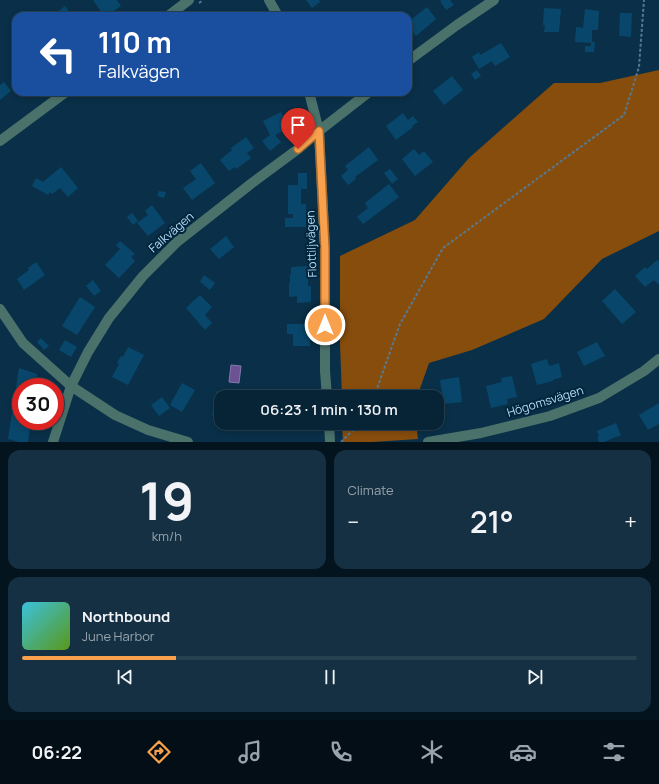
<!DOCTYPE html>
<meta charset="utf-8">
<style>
:root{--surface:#072436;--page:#153042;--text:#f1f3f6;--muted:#98a4ad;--line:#284151;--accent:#f9a04c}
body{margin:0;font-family:Manrope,sans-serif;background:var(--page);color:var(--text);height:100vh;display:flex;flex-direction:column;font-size:15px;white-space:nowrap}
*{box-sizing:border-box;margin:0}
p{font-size:13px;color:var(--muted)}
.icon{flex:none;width:22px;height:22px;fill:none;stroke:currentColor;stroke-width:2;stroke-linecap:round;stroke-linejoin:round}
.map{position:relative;height:442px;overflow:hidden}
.sheet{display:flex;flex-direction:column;gap:8px;padding:8px;background:#04141e;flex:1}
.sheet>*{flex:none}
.guide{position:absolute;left:12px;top:12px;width:400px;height:84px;border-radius:12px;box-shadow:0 2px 6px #0003,0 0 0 1px var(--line);background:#1a4fa0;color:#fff;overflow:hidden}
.speed{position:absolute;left:12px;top:378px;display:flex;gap:8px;font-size:20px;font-weight:700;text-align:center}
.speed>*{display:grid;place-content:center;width:52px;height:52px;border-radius:50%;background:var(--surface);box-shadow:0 2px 6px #0003,0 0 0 1px var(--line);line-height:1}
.speed .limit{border:6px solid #d22;background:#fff;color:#111}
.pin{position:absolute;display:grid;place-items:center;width:34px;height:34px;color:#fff;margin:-41px -17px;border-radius:50% 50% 50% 0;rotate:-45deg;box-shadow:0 0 4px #0007}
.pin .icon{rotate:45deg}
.me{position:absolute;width:44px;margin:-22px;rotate:0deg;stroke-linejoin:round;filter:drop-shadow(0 0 3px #0008)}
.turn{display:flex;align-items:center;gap:14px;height:84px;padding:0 20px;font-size:18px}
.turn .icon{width:52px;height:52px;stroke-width:2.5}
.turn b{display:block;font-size:28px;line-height:34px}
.big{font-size:30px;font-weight:600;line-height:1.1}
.sheet .widget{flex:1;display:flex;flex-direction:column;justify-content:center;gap:6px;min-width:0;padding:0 14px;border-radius:12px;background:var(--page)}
.sheet .dial{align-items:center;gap:0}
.dial b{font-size:52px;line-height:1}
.song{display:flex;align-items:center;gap:12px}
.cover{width:48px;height:48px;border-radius:6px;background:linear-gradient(135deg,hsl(190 70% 55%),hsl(90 70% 35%))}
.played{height:4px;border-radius:2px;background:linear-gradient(90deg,var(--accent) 25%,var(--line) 25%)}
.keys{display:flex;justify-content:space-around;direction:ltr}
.heat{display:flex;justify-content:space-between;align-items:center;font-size:22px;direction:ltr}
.sheet .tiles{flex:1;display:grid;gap:8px;grid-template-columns:1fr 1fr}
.widget:last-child{grid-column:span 2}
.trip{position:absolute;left:214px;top:390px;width:230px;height:40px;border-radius:12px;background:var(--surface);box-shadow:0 2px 6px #0003,0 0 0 1px var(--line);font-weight:600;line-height:40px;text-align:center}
.menu{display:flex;height:64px;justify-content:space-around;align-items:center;background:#030e16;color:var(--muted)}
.menu .icon{width:28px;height:28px}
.menu .current{color:var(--accent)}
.menu b{font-size:18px;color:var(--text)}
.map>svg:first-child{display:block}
.forest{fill:#874d0d}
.water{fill:#6c5193;stroke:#837ab0}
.building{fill:#08476b}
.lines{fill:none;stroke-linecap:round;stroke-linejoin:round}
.path{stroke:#567a93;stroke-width:2;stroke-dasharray:3 2;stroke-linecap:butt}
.minor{stroke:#4b726a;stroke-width:10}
.route-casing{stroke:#a26831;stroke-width:10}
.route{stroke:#f9a04c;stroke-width:7}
.labels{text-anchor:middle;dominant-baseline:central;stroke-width:4;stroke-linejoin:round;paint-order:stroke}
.street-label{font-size:12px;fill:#b8daf4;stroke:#00263d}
</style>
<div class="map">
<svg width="659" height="442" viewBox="0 0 659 442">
<rect width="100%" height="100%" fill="#093048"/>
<!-- forest -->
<g class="forest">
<polygon points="659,70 659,231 602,259 544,319 472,350 429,363 417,397 342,397 340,343 340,256 415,220 469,158 554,83 600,83"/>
<polygon points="342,423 416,423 418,439 372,442 343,442"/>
</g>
<!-- water -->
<polygon class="water" points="231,365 241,366 239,383 229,382"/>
<!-- building -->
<g class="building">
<polygon points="93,0 117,0 121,6 106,16 104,16"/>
<polygon points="306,0 319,0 320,2 312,8"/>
<polygon points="442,0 450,0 454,5 446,10 440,1"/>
<polygon points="65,6 72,16 52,16"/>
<polygon points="427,7 436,19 416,36 408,26 408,22"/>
<polygon points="544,8 561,9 559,32 544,32 545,25 543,25"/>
<polygon points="585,9 599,11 598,30 592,30 592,42 595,42 594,52 585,52 585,46 591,46 591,43 575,42 576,27 583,28"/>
<polygon points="620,13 632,13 631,37 619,36"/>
<polygon points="501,43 510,57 495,66 492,61 479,69 472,57 479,52 480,55"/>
<polygon points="477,70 481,76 475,80 471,74"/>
<polygon points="452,76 463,90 444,105 433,91"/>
<polygon points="4,82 11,91 0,100 0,85"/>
<polygon points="281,112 289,128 275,135 281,142 270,151 262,141 270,135 263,121"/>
<polygon points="403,113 408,120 413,116 418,122 412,126 413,127 396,140 386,126"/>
<polygon points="246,137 254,148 247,153 251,158 239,167 236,169 235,167 229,171 220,160 232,150 231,148"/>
<polygon points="369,147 378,160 355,177 356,179 348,185 341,176 348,170 345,166"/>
<polygon points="414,149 419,155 424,151 433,162 415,176 402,159"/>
<polygon points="201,163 215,183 192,200 183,188 196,179 190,171"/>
<polygon points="61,167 78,188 68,197 60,188 52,194 50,192 48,195 32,186 36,178 43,182"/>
<polygon points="390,169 398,179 392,184 384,173"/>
<polygon points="298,173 307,173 307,189 301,189 301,204 306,204 306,212 309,211 309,219 306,219 306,227 285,227 285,218 293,218 293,214 288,214 288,185 298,185"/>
<polygon points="389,184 399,197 363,224 357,217 368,208 365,203"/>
<polygon points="159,191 166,192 164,198 157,196"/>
<polygon points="152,205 165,223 148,236 137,223 148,215 145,211"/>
<polygon points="132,213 138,221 133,225 127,217"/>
<polygon points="226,236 234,247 219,259 210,249"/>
<polygon points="120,241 135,254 131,257 135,261 119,278 105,265 120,249 116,245"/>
<polygon points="657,260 659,262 659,285 654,280 645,287 635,276 645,267 647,269"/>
<polygon points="36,262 45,275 24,290 17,279 29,270 28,268"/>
<polygon points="308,266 308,286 311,286 311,302 297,303 297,296 289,297 289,283 290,283 290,274 291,274 291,267"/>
<polygon points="204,275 215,283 210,290 200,282"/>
<polygon points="93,280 101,291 94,296 86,286"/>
<polygon points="615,289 636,312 622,324 602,301"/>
<polygon points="200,295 212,307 205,315 212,323 205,330 186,308"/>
<polygon points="80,297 95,307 77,335 62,326"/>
<polygon points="287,324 309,324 310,346 293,346 293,334 287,334"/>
<polygon points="41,338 49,346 44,350 37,342"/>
<polygon points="65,340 77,347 71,357 59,350"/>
<polygon points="597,342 605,356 584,366 577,352"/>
<polygon points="128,347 144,355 128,385 112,377 119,364 117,363 121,356 123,357"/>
<polygon points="547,359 549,366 559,363 562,377 553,380 553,381 537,385 531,364"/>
<polygon points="19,368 37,374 36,387 21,387 21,421 31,421 28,442 19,442 8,439"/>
<polygon points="512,376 517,397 507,399 508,404 491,408 486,386 502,382 501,378"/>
<polygon points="459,377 462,402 444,404 440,380"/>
<polygon points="182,383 195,390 182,412 170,405"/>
<polygon points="217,391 231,394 231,396 234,396 221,397 221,417 212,415"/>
<polygon points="162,397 170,408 159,416 151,405"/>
<polygon points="659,403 659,424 648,430 639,415"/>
<polygon points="616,423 621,435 604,442 599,442 597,437 599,436 597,431"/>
</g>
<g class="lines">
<!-- path -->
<g class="path">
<polyline points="199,3 203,0"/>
<polyline points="76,96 81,92"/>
<polyline points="374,397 400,324 443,248 624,115 639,67 644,0"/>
<polyline points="341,442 360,423"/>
</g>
<!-- minor -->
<g class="minor">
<polyline points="269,0 278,16"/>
<polyline points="168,16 189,0"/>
<polyline points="408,61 457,25 494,0"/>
<polyline points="309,92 319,131 321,172 325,249 325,371 327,397"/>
<polyline points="0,141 66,92"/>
<polyline points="0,309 23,343 71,386 115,415 148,430 188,442"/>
<polyline points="329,423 330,442"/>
<polyline points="53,442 71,386 88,352 109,318 143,276 177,242 252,183 298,149 319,131 369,92"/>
<polyline points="428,442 481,433 550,416 599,398 644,371 659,359"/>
</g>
</g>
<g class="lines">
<!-- route casing -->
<g class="route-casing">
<polyline id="route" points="298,149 319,131 325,249 325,325"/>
</g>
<!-- route -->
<use href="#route" class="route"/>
</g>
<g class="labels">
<!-- street labels -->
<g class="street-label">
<text transform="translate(171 232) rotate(-41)">Falkvägen</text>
<text transform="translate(311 244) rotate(-92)">Flottiljvägen</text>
<text transform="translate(545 401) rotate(-17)">Högomsvägen</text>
</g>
</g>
</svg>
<div class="speed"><div class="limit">30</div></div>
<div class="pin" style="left:298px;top:149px;background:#d93025"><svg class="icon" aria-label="arrive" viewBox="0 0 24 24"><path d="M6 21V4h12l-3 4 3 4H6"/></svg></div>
<svg class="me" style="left:325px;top:325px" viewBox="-20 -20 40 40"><circle r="17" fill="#f9a04c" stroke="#fff" stroke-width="3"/><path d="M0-11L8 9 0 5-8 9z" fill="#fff"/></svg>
<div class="trip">06:23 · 1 min · 130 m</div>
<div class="guide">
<div class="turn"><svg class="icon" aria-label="left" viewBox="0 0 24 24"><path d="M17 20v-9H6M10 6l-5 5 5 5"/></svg><div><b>110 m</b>Falkvägen</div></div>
</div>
</div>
<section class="sheet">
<div class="tiles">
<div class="widget dial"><b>19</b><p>km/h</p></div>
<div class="widget"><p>Climate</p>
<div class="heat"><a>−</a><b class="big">21°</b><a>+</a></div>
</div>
<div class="widget">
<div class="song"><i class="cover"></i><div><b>Northbound</b><p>June Harbor</p></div></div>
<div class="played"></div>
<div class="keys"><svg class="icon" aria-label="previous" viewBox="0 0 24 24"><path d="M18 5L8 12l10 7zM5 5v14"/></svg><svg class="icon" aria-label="pause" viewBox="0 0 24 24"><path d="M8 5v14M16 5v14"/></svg><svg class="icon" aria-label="next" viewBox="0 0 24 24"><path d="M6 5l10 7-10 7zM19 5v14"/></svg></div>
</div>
</div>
</section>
<nav class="menu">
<b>06:22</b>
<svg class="icon current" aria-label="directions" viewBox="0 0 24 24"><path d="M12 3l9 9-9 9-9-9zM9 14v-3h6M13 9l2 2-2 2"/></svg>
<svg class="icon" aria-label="music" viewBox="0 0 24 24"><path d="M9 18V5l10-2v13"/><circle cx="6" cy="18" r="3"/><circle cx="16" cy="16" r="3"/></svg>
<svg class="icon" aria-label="phone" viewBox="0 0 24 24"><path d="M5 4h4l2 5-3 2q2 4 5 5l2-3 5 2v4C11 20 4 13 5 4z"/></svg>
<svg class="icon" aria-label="climate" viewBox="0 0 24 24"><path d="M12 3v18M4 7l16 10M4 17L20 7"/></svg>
<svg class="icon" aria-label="car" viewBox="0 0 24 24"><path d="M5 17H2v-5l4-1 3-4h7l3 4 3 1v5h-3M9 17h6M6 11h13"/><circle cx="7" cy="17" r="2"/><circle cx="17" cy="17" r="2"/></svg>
<svg class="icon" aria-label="filters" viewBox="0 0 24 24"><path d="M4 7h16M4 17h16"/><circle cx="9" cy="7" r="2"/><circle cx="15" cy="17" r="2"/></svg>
</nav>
